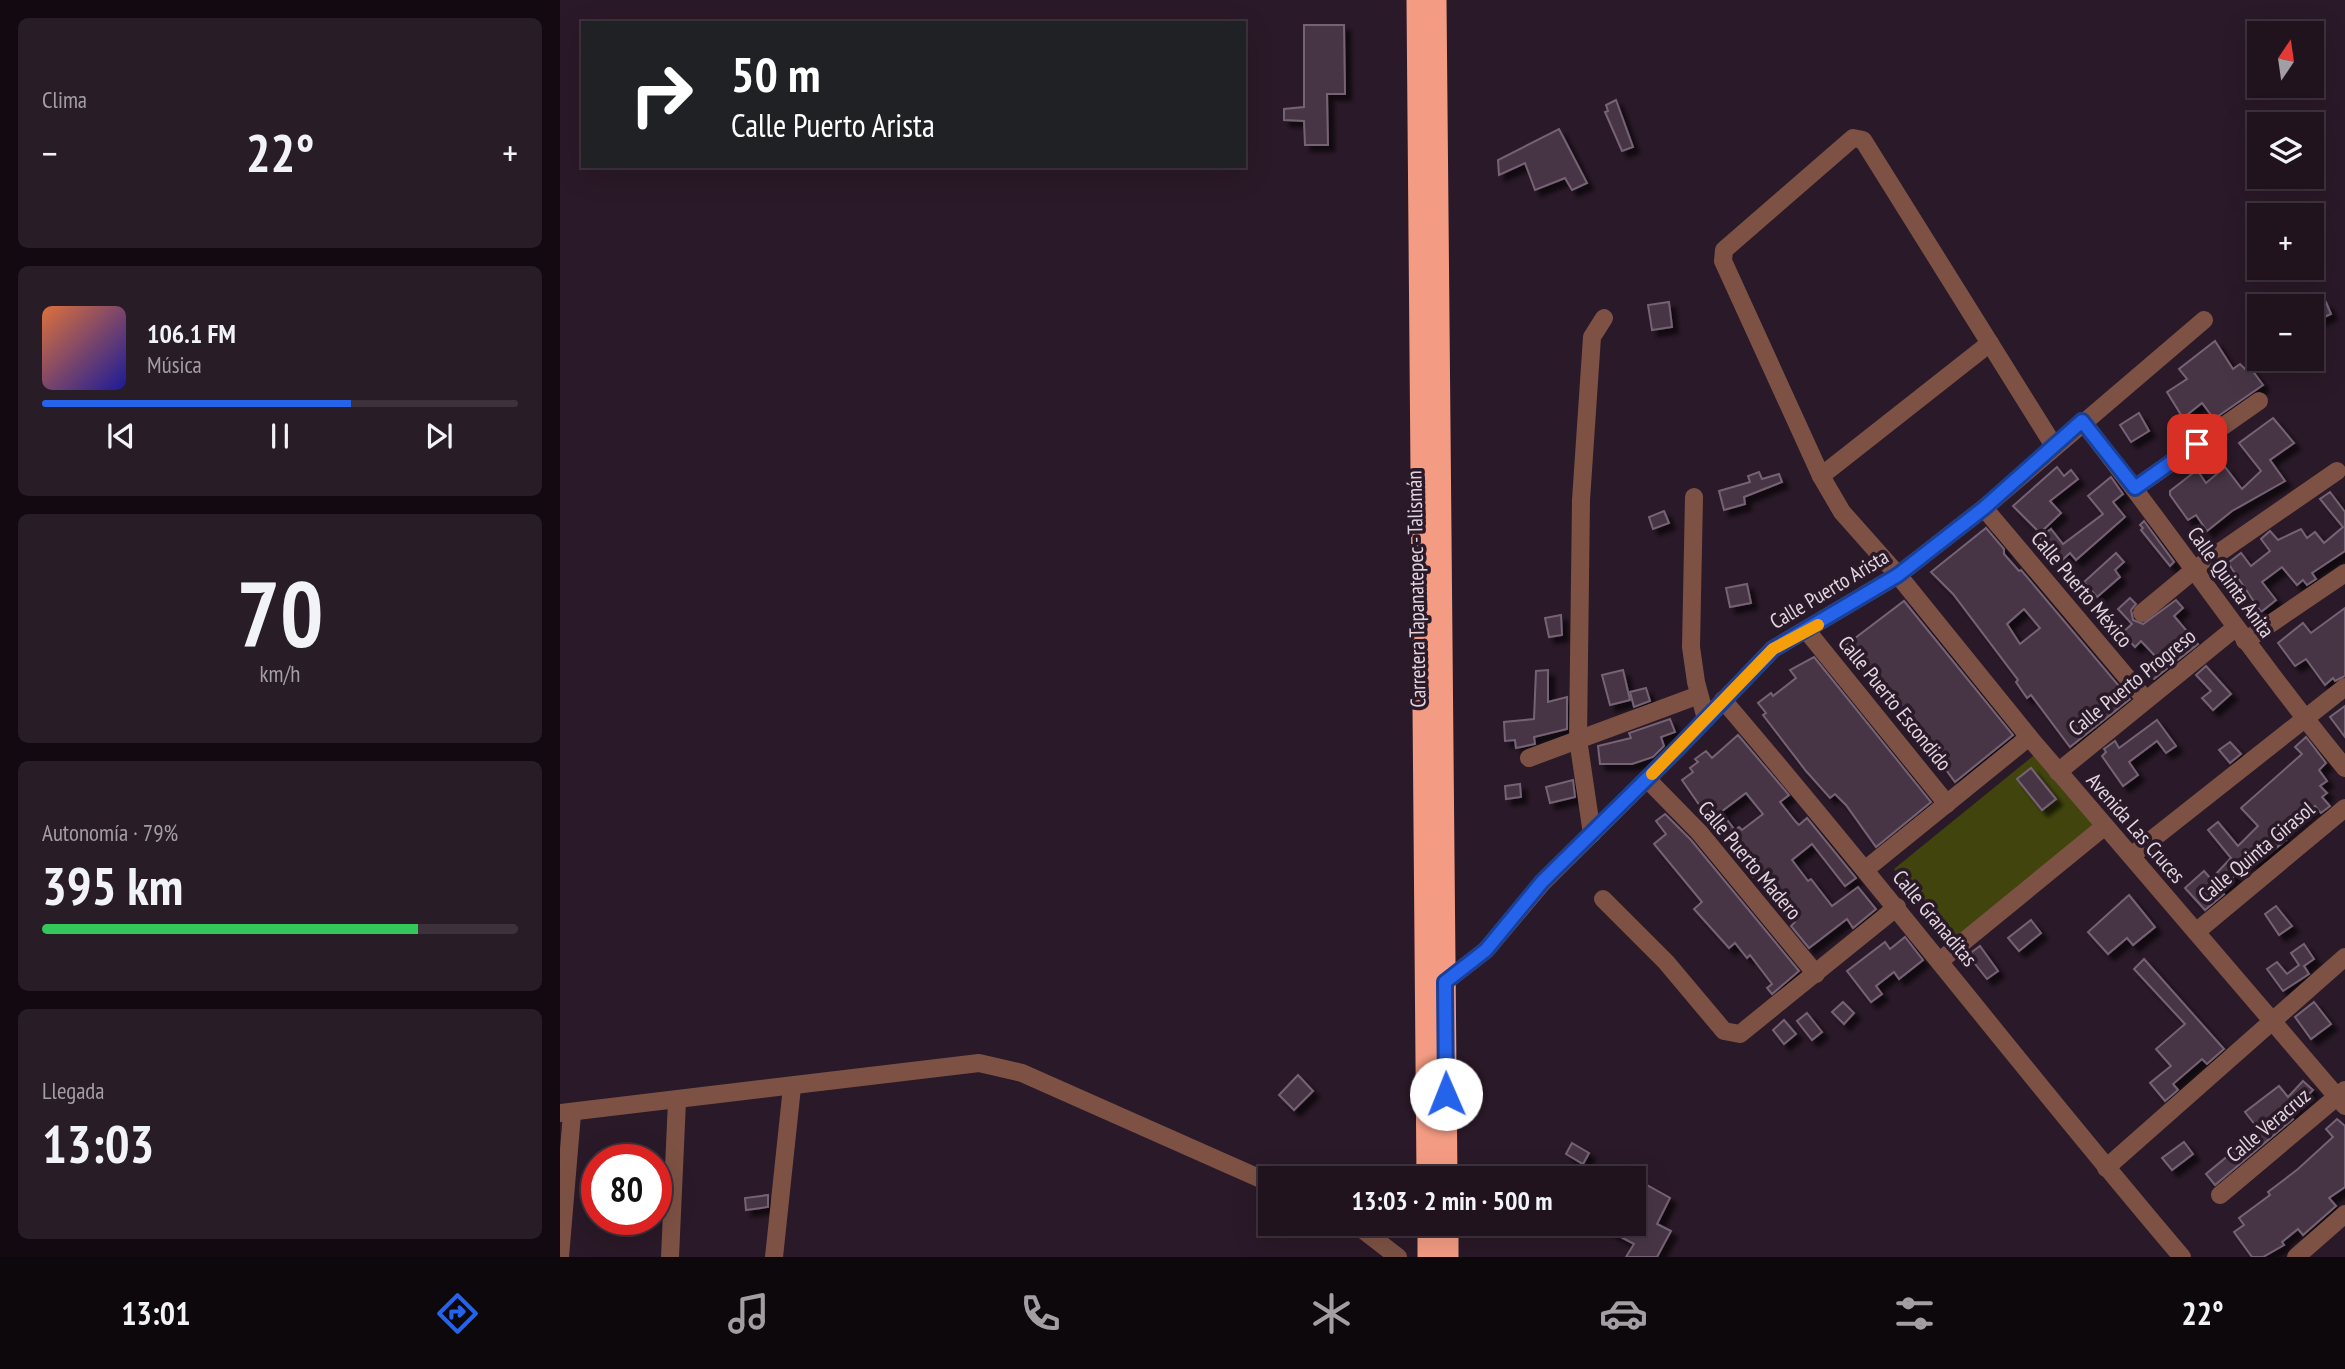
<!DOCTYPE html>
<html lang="es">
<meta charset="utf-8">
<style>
:root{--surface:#20131e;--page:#281c27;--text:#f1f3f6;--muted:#a29ea4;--line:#3d323c;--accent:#2563eb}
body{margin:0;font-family:"PT Sans Narrow",sans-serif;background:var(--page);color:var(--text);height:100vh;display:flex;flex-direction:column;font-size:26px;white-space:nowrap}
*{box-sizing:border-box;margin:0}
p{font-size:23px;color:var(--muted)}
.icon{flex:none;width:38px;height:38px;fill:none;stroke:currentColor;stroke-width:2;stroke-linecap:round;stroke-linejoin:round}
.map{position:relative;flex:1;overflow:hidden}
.side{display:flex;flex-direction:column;gap:18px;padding:18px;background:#120a10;width:560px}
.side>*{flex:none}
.banner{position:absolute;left:21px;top:21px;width:665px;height:147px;border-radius:0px;box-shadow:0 7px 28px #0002,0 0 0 2px var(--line);background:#202124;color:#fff;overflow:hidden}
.needle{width:46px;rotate:13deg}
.fabs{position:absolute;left:1687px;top:21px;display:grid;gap:14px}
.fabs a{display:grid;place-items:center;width:77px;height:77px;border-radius:0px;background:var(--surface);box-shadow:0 7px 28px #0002,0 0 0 2px var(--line);font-size:35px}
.speed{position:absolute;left:21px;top:1144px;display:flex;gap:14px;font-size:35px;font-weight:700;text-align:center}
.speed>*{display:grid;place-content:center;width:91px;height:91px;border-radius:50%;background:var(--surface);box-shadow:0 7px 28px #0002,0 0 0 2px var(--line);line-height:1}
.speed .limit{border:10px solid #d22;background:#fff;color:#111}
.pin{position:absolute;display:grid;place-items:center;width:60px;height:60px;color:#fff;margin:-30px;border-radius:14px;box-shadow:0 4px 10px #0006}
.me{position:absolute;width:77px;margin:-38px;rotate:359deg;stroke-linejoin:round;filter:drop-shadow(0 0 5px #0008)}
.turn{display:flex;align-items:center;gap:24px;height:147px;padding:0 35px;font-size:32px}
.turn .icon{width:91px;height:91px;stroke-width:2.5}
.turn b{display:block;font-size:49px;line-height:60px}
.big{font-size:52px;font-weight:800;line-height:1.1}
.side .card{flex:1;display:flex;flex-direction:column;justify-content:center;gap:10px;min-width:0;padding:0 24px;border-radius:10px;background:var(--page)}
.side .dial{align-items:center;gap:0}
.dial b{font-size:91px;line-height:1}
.song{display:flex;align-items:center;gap:21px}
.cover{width:84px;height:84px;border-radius:10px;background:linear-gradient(135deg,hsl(20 70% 55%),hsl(240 70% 35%))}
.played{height:7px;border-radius:4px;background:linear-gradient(90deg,var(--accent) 65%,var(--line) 65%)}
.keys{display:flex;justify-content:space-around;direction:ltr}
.heat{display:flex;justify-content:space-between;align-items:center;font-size:38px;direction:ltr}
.charge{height:10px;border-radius:5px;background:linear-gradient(90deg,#34c759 79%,var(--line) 0)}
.trip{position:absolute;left:698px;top:1166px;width:388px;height:70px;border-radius:0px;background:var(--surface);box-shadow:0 7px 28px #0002,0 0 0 2px var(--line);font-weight:800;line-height:70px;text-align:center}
.tabs{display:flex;height:112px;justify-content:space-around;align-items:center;background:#0d080c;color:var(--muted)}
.tabs .icon{width:49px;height:49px}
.tabs .on{color:var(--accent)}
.tabs b{font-size:32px;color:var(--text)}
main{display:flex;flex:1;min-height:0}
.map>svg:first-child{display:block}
.green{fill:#41450d}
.building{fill:#463445;stroke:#766274;stroke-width:2;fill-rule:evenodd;filter:url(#shadow)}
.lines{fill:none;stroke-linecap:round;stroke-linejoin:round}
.minor{stroke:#7d5245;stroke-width:18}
.highway{stroke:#f49c83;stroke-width:21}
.route-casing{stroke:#184099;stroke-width:18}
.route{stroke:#2563eb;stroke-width:12}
.slow{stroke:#f59e0b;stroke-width:12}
.labels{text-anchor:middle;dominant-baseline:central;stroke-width:7;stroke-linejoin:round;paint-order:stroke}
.street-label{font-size:21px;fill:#e1d5df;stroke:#2a1928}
</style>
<main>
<section class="side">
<div class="card"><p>Clima</p>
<div class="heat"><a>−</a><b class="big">22°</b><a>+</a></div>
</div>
<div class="card">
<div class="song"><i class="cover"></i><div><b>106.1 FM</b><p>Música</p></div></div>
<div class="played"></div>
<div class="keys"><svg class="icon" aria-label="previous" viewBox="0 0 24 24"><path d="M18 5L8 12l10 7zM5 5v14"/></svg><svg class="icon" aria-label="pause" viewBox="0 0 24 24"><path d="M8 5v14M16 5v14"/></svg><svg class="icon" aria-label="next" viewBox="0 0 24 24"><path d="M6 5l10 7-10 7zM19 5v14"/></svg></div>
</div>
<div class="card dial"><b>70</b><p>km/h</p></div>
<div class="card"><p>Autonomía · 79%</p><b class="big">395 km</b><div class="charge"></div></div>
<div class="card"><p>Llegada</p><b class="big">13:03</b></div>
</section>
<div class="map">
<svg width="1785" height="1257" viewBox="0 0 1785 1257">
<defs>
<filter id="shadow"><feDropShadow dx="6" dy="6" stdDeviation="2" flood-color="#0009"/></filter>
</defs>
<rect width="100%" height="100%" fill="#2a1928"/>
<!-- green -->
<polygon class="green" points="1478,752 1538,830 1392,949 1334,869"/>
<!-- building -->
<g class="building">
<polygon points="744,25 784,25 785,94 767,94 768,145 745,145 744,121 724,120 724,109 744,107"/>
<polygon points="1056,100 1073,147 1062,151 1045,112 1048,111 1046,105"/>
<polygon points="999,129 1027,183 1012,190 1005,178 975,190 965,163 939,175 938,160"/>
<polygon points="1109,302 1112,327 1092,330 1088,305"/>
<polygon points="1766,302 1771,314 1755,321 1752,308"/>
<polygon points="1655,341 1673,369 1680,364 1685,369 1689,366 1703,385 1654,419 1642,403 1623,418 1607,392 1627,379 1619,369"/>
<polygon points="1579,413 1589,431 1571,442 1560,425"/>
<polygon points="1713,418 1734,443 1710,460 1725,481 1672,511 1647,531 1636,515 1628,520 1610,495 1610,491 1637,470 1646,483 1665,467 1682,489 1701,471 1679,443"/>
<polygon points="1497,467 1504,476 1511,470 1518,479 1490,501 1501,513 1480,533 1453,506"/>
<polygon points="1199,472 1202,479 1219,474 1222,482 1184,497 1185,504 1164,510 1159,491 1190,482 1188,476"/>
<polygon points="1551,477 1563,494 1553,502 1565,517 1516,560 1510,553 1500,562 1480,538 1491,529 1503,544 1543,514 1528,496"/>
<polygon points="1770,492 1785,512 1785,551 1752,573 1756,579 1747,585 1743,580 1737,585 1722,567 1702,582 1716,600 1701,612 1668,563 1681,553 1691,566 1710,551 1701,539 1710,531 1718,540 1741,529 1747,538 1755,532 1764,543 1783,527 1760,499"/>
<polygon points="1104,511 1109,523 1093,529 1089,517"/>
<polygon points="1584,521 1614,562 1610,566 1581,530 1583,528 1580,525"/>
<path d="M 1426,528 L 1444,549 L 1444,554 L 1459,571 L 1461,570 L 1570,699 L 1510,747 L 1471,695 L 1467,698 L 1456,682 L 1458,680 L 1393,594 L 1371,572 ZM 1464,609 L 1480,628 L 1460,644 L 1447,624 Z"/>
<polygon points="1556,553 1564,562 1555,570 1560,577 1537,597 1524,582"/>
<polygon points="1187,584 1191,603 1170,607 1166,588"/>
<polygon points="1570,598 1576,604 1571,610 1573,620 1583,624 1616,600 1623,608 1614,616 1638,644 1594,679 1585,670 1597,658 1581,641 1575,647 1562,633 1572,624 1558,609"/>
<polygon points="1344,601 1453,735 1395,782 1367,744 1320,693 1286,645"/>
<polygon points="1785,608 1785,676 1775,681 1773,678 1765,685 1746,659 1735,666 1718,643 1743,623 1751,633"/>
<polygon points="1001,615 1002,635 989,637 985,618"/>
<polygon points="1254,657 1371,802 1316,847 1286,805 1275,794 1270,798 1246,771 1203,715 1206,713 1198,703 1211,693 1213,696 1236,678 1230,670"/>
<polygon points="1646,666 1671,694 1653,710 1642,698 1651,691 1636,675"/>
<polygon points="988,670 988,702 1007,697 1007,729 974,737 975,744 956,748 955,740 945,741 944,722 974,719 976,671"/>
<polygon points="1063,670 1070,700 1050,705 1042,675"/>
<polygon points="1086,688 1090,701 1074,707 1070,692"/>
<polygon points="1785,706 1785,737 1770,717"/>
<polygon points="1110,719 1115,732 1101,737 1104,746 1093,757 1072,764 1040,764 1038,746 1071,738 1069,733"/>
<polygon points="1597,720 1616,746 1606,753 1597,741 1569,762 1578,775 1563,786 1542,756 1546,752 1544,749 1555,741 1559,748"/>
<path d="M 1178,735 L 1229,795 L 1220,802 L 1236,822 L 1239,825 L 1247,818 L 1296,878 L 1285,886 L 1252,844 L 1232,860 L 1248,881 L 1251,879 L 1272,906 L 1298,887 L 1316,909 L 1293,928 L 1287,919 L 1249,948 L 1231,926 L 1235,922 L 1198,874 L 1193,877 L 1185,867 L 1186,862 L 1158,827 L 1156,829 L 1122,780 L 1133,772 L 1130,768 L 1138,762 L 1135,759 L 1146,751 L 1152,758 ZM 1186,793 L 1203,814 L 1182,830 L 1179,827 L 1175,830 L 1161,812 Z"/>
<polygon points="1746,737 1766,763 1759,770 1767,781 1760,786 1767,793 1762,797 1770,806 1761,813 1755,806 1722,835 1726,840 1695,865 1690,859 1661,890 1664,894 1645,910 1625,888 1644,871 1651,879 1671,858 1648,830 1658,822 1678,846 1698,826 1681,808 1742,754 1735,747"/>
<polygon points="1670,742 1681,754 1670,763 1659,750"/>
<polygon points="1471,768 1496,799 1482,810 1457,779"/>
<polygon points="1013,780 1015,797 990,803 986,787"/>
<polygon points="960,784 961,797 946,799 945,786"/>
<polygon points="1105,814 1131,840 1239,971 1212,994 1207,988 1212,984 1190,955 1187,958 1175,943 1169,948 1134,909 1142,902 1094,844 1106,834 1096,821"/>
<polygon points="1569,895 1595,927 1573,945 1567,938 1548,954 1528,932"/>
<polygon points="1716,906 1732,926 1719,935 1705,914"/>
<polygon points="1471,920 1481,933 1459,951 1448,938"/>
<polygon points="1345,937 1363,960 1339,979 1334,972 1316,986 1322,994 1311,1002 1287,971 1325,942 1330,949"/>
<polygon points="1744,944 1754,959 1744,966 1749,974 1723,991 1707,969 1717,962 1727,974 1739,965 1731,953"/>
<polygon points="1420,946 1438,971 1427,979 1408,955"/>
<polygon points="1584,959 1664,1049 1647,1064 1642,1059 1613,1084 1618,1090 1605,1101 1590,1083 1611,1066 1596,1049 1625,1024 1574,969"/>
<polygon points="1283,1002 1294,1013 1284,1024 1272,1012"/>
<polygon points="1754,1002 1771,1024 1751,1039 1735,1017"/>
<polygon points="1247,1013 1262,1032 1252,1040 1237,1021"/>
<polygon points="1224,1020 1236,1034 1224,1044 1213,1030"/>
<polygon points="738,1075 753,1091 734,1110 719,1095"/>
<polygon points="1743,1081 1753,1090 1729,1114 1733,1119 1655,1185 1646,1174 1699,1130 1685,1112 1719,1086 1728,1097"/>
<polygon points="1777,1119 1785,1126 1785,1187 1769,1198 1776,1206 1743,1235 1738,1229 1722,1242 1724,1245 1703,1257 1692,1257 1674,1232 1684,1225 1679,1218 1710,1195 1708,1192 1738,1169 1773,1137 1766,1129"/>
<polygon points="1624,1142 1633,1154 1612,1170 1602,1158"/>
<polygon points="1012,1143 1029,1153 1023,1164 1006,1154"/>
<polygon points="1078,1180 1110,1198 1097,1224 1111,1231 1097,1257 1066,1257 1074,1244 1035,1223 1074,1223 1074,1188"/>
<polygon points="208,1195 208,1207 186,1210 185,1198"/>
</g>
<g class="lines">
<!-- minor -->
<g class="minor">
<path d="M 1522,421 C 1612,535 1693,656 1785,768"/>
<polyline points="1494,446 1303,140 1293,138 1164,250 1163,261 1261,476 1282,512 1338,575 1469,737 1785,1106"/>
<polyline points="1261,476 1430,343"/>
<polyline points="1575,488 1699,401"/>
<polyline points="1134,497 1131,647 1136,682 1146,719"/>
<polyline points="1424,508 1586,700"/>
<polyline points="1582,613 1634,570 1777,471"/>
<polyline points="1247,631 1387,804"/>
<polyline points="1685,641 1785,573"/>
<path d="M 1163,700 C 1320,883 1466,1074 1622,1257"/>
<polyline points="969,758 1139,695"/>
<polyline points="1498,772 1675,628"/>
<polyline points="1087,779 1139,832 1256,974"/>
<polyline points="1032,834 1018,739 1021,500 1032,337 1044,318"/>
<polyline points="1571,856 1785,687"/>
<polyline points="1306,869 1469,737"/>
<polyline points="1043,899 1106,962 1164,1031 1180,1034 1337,907"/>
<polyline points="1636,932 1785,808"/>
<polyline points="1381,960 1545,826"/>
<polyline points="885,982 926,950 983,882 1117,749 1213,649 1338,575 1424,508 1644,320"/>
<polyline points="0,1113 419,1063 462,1073 710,1183"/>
<polyline points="1546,1168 1785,957"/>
<polyline points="1660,1195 1785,1090"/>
<polyline points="794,1223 838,1257"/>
<polyline points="0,1257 12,1114"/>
<polyline points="110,1257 117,1101"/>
<polyline points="214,1257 232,1087"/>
<polyline points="1736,1257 1785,1214"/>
</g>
<!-- highway -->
<g class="highway">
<polyline points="857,0 867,1178"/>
<polyline points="876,0 887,1178"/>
<polyline points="868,1223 868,1257"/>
<polyline points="888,1223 888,1257"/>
</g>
</g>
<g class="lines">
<!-- route casing -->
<g class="route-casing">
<polyline id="route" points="886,1094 885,982 926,950 982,882 1117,749 1213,649 1338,575 1424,508 1522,421 1575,488 1637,444"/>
</g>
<!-- route -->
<use href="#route" class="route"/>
<!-- slow -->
<polyline class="slow" points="1092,774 1213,649 1258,625"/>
</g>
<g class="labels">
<!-- street labels -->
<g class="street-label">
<text transform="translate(1671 582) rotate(54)">Calle Quinta Anita</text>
<text transform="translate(856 589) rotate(-91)">Carretera Tapanatepec - Talismán</text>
<text transform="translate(1269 589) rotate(-31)">Calle Puerto Arista</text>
<text transform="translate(1522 589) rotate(50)">Calle Puerto México</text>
<text transform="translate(1572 682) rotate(-39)">Calle Puerto Progreso</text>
<text transform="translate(1335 703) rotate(51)">Calle Puerto Escondido</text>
<text transform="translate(1576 828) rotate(49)">Avenida Las Cruces</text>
<text transform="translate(1696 852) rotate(-40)">Calle Quinta Girasol</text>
<text transform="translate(1190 860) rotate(50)">Calle Puerto Madero</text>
<text transform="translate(1375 918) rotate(50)">Calle Granaditas</text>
<text transform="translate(1708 1125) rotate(-40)">Calle Veracruz</text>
</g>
</g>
</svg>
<div class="fabs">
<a><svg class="needle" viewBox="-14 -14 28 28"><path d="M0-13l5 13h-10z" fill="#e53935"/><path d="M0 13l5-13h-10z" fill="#a29ea4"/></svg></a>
<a><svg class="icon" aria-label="layers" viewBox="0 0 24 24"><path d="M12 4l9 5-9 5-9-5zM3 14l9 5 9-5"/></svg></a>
<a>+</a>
<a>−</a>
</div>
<div class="speed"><div class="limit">80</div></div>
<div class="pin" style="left:1637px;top:444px;background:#d93025"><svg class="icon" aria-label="arrive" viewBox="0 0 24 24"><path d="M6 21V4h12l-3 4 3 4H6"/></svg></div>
<svg class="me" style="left:886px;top:1094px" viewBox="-20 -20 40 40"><circle r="19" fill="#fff"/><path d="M0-13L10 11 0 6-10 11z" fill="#2563eb"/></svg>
<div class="trip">13:03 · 2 min · 500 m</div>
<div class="banner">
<div class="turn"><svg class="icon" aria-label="right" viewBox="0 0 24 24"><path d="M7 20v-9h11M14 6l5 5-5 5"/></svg><div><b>50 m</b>Calle Puerto Arista</div></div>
</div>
</div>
</main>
<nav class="tabs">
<b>13:01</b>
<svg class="icon on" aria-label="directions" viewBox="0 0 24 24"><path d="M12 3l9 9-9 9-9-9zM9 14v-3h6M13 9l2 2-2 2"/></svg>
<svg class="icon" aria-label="music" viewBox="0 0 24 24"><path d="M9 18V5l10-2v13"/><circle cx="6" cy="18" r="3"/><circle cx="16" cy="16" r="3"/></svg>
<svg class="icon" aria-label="phone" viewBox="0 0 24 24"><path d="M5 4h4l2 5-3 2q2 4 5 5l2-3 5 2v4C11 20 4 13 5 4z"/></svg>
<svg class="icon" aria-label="climate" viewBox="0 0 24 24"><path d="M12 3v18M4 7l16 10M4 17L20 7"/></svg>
<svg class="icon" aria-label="car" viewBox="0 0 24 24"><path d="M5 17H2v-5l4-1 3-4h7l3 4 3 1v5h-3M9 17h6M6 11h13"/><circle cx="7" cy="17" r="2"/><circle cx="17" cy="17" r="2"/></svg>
<svg class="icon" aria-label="filters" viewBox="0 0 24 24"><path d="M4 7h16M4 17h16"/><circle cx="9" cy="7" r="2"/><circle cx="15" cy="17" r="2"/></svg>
<b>22°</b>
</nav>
